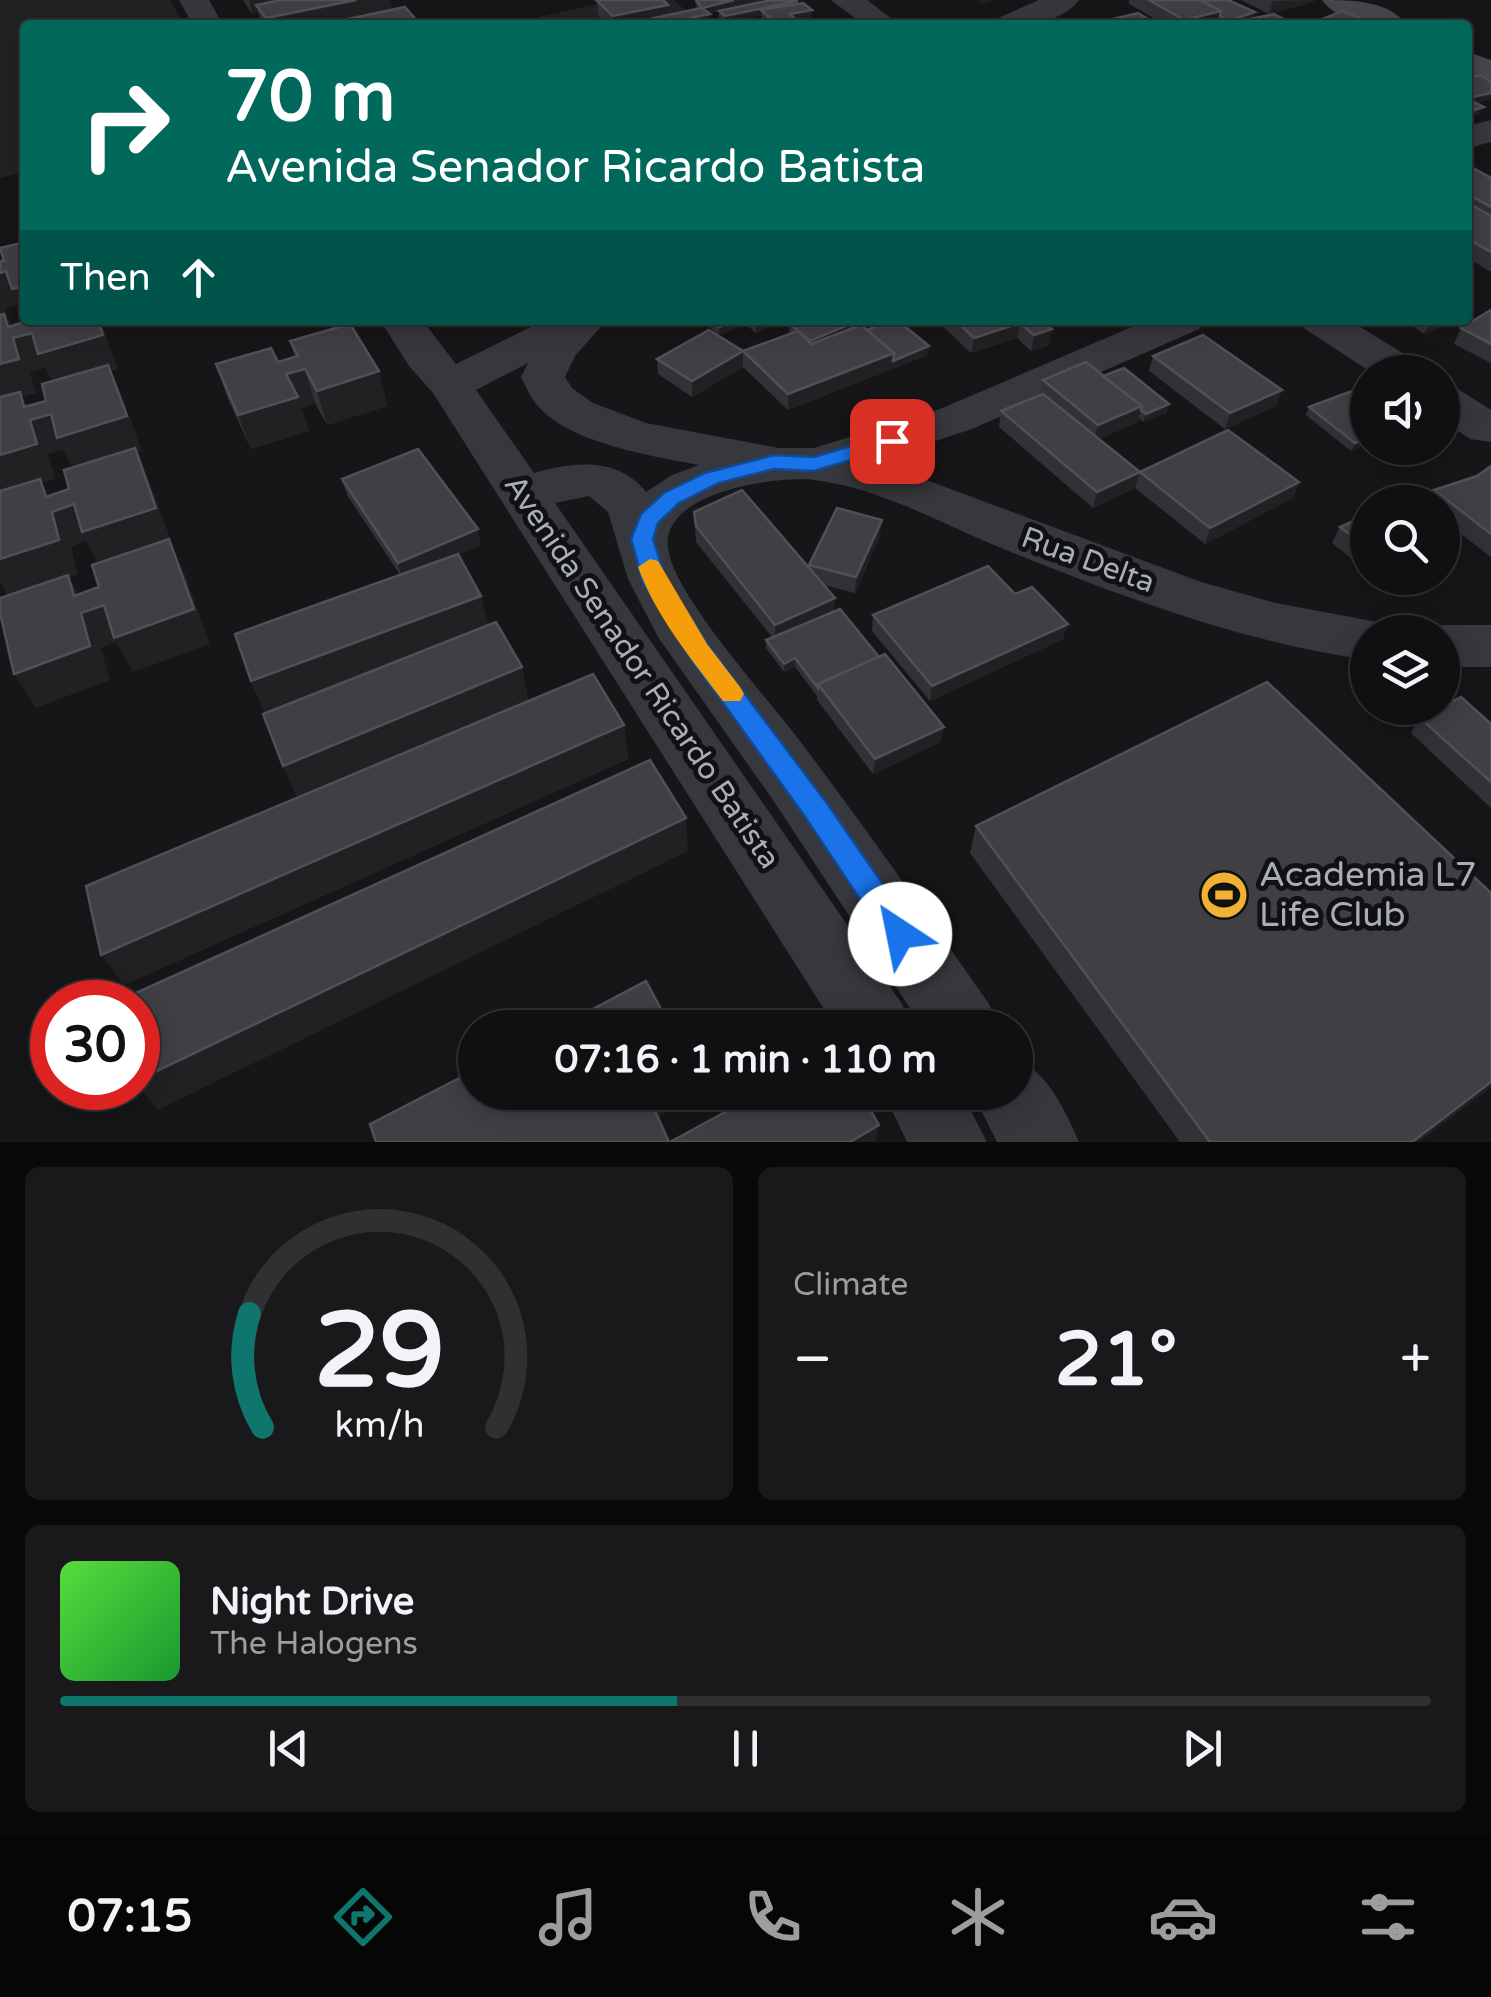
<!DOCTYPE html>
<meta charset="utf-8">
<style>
:root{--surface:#101012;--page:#19191b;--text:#f1f3f6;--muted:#9c9d9f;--line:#303032;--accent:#0f766e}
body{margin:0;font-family:"Varela Round",sans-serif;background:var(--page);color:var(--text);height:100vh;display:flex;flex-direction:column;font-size:38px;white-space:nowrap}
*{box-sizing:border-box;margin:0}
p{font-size:32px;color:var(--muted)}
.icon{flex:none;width:55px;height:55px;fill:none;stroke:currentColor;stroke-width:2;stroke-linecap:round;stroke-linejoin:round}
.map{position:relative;height:1142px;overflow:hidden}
.side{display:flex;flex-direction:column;gap:25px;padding:25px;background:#09090a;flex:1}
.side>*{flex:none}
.top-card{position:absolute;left:20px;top:20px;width:1452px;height:305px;border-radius:10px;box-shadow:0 5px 25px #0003,0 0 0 2px var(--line);background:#00695c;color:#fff;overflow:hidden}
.controls{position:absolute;left:1350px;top:355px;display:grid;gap:20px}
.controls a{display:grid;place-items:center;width:110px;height:110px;border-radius:50%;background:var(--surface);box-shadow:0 5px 25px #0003,0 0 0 2px var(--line);font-size:50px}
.speed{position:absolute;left:30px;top:980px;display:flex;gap:20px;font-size:50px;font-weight:700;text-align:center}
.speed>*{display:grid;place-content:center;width:130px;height:130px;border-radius:50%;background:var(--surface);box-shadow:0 5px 25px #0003,0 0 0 2px var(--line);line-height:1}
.speed .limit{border:15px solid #d22;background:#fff;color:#111}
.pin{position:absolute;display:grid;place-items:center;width:85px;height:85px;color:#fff;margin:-42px;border-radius:20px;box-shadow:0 5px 15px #0006}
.me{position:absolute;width:110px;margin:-55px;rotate:326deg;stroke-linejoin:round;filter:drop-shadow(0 0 8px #0008)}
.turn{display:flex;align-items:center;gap:35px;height:210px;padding:0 40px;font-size:45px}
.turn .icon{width:130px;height:130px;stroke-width:2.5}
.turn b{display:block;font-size:70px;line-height:85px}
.then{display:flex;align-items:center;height:95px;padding:0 40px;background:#0003;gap:20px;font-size:38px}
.big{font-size:75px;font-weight:700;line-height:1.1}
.side .tile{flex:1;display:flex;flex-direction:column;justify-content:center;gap:15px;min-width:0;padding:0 35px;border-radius:15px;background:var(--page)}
.side .dial{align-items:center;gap:0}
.dial svg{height:260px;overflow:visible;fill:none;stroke:var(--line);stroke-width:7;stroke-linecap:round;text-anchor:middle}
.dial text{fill:var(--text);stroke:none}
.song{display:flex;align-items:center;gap:30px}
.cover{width:120px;height:120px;border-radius:15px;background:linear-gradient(135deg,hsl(110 70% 55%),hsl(130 70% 35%))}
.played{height:10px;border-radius:5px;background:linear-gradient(90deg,var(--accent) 45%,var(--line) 45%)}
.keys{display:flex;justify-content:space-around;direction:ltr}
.heat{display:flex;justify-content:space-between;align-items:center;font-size:55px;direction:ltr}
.side .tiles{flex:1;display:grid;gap:25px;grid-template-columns:1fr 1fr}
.tile:last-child{grid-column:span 2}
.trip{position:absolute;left:458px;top:1010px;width:575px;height:100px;border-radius:50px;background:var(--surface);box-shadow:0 5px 25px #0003,0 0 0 2px var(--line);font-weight:700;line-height:100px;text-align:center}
.menu{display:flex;height:160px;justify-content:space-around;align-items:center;background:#060607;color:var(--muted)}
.menu .icon{width:70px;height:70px}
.menu .active{color:var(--accent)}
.menu b{font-size:45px;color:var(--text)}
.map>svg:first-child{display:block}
.built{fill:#222225}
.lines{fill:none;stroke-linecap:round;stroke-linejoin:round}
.street{fill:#37383d;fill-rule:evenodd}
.secondary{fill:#45474d;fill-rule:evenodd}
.wall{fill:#323236}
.shaded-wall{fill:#212124;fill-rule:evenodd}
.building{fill:#3f3f44;stroke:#4f5156;stroke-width:2.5}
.route{fill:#1a73e8;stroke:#114b97;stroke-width:2.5}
.slow{fill:#f59e0b}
.labels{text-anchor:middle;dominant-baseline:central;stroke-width:10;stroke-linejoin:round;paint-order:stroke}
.street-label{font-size:30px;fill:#a8adb8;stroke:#111113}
.near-poi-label{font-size:35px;fill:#a8adb8;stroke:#111113;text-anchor:start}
</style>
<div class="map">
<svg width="1491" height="1142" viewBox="0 0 1491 1142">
<rect width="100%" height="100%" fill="#161618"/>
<!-- built -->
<g class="built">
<polygon points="0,0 170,0 184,25 25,25 25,172 0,178"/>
<polygon points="615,0 674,0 703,25 547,25 539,17"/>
</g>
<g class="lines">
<!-- street -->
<g class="street">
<polygon points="179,0 209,0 223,25 193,25"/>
<polygon points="831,0 867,0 900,25 864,25"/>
<path d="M 1039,0 L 1079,0 C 1060,25 1022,25 994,25 L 998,18 Z"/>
<polygon points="1491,120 1491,142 1468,148 1468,126"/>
<path d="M 380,320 L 422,320 L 456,364 L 545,320 L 607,320 L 575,356 L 565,377 L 572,388 L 593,403 L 646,423 L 779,448 L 814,448 L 940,409 L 1148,320 L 1205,320 L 1199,329 L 972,429 L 875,461 L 1201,582 L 1276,603 L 1388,624 L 1392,632 L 1368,632 L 1368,660 C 1241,642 1123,597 1006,550 C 944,525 881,488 814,480 C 777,476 675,490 668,538 C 665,560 685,590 696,607 C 728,656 768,699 803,745 C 867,830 928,917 989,1004 L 999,1028 L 923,1028 L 773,800 L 658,637 L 628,579 L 608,512 L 589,496 L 555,503 L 902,1004 L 912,1028 L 836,1028 L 433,393 L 409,366 ZM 528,363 L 521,377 C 526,386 530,397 537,405 C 568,443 652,456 699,465 L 672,475 L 646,492 C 618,456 572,462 534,473 L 476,390 Z"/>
<polygon points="1299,320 1349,320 1417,362 1423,372 1371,372 1305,329"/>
<polygon points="1442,385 1458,389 1491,410 1491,442 1470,439 1442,420"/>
<polygon points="1442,625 1491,625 1491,667 1442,667 1442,632 1422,632"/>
<path d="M 1015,1058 C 1048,1072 1065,1110 1079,1142 L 997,1142 L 972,1092 L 1015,1092 Z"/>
<polygon points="883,1092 961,1092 987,1142 907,1142"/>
</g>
<!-- secondary -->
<g class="secondary">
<path d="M 1322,0 C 1350,0 1389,0 1407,25 C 1379,25 1341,26 1322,0 Z"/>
<polygon points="1468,52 1491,60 1491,83 1468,75"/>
</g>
</g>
<!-- wall -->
<g class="wall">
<polygon points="243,0 390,0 392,10 417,21 418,25 262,25 258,12 252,14"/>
<polygon points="695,0 762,0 709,13 710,21 691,25 654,25 654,21 637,25 609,25 598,15 597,1 668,5 669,15 697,9 696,6"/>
<polygon points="1129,0 1228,0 1255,12 1253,19 1295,25 1221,25 1218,23 1217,25 1166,25 1129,4"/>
<polygon points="1241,0 1314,0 1313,2 1269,14"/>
<polygon points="798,4 812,10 812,17 764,20 761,15 725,23 719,18 719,11"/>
<polygon points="1468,165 1491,178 1491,272 1468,258"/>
<polygon points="1491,310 1491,363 1454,344 1461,328"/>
<polygon points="701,320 737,320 737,328 719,335"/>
<polygon points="741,320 774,320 774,325 756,333"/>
<polygon points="936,320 1042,320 1052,329 1049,345 1031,351 1017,338 971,353"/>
<polygon points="1404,320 1462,320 1424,334"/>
<polygon points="790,324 867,330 928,355 788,410 743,367 692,397 658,374 657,359 743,351 792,334 789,332"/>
<polygon points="290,341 379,371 387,406 327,425 315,403 301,408 309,431 251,449 228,399 216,364 278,362 295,357"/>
<polygon points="1153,356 1282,390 1276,406 1225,429 1149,371"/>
<polygon points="1103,376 1169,404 1166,413 1143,422 1139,418 1138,422 1099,439 1140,472 1299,482 1293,498 1205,544 1135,488 1093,508 999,427 1001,411 1039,395 1043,380"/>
<polygon points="1368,385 1368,444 1351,451 1306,415 1309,407"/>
<polygon points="1491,466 1491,557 1456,530 1449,543 1442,546 1442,502 1427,502 1434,490 1477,476"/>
<polygon points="342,479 481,545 459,554 481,596 488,625 529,700 624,725 628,759 124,985 297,797 265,713 251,681 400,575 347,495"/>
<polygon points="694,512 809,568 809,565 880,536 855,593 823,585 834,612 941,742 873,774 817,700 817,696 795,667 784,672 766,648 766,640 772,637 696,542"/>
<polygon points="1368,514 1368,572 1332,543 1340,527"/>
<polygon points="1015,594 1063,639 930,701 872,631 873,615"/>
<polygon points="1420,718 1491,724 1491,808 1411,733"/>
<polygon points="976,826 1491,893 1491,1087 1418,1142 1180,1142 970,853"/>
</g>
<!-- shaded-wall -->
<g class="shaded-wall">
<polygon points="249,0 320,0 256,5 258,12 252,14"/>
<polygon points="356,0 390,0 393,12 330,25 267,25 266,18"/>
<polygon points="734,0 762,0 702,15 702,8"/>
<polygon points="980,0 996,0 979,5"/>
<polygon points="1314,0 1313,2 1269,14 1273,1"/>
<polygon points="798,1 798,7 761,10 761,15 725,23 725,16"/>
<polygon points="668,5 669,18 654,18 654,21 637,25 614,25 613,16"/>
<polygon points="812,10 812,17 790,21 790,14"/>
<polygon points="1221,11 1217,25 1183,25 1184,20"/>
<polygon points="1255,12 1253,19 1236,22 1234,25 1227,25 1228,21"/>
<polygon points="710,14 710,21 691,25 661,25"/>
<polygon points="1491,93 1491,100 1468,104 1468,98"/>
<polygon points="1484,107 1480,114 1468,118 1468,112"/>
<path d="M 6,271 L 25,286 L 25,316 L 20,305 L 5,309 L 16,337 L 100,320 L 118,369 L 111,371 L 123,399 L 142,451 L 137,453 L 150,483 L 172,543 L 170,543 L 185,574 L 210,644 L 133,672 L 116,642 L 101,648 L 110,680 L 36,708 L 14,674 L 9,598 L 0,582 L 0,273 ZM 45,368 L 55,388 L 34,419 L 23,397 L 36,393 L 30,372 ZM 63,450 L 75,472 L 74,504 L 57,510 L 42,483 L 55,479 L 48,454 ZM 86,541 L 100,567 L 104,605 L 88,611 L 69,577 L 78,574 L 71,547 Z"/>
<polygon points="737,320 737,328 719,335 719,327"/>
<polygon points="768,320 774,320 774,325 756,333 756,325"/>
<polygon points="1444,320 1462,320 1424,334 1428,326"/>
<polygon points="853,323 852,331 809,349 810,341"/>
<polygon points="1020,323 1017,338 971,353 974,338"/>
<polygon points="1052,329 1049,345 1031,351 1034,335"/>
<polygon points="929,346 928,355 788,410 788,394 894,353"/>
<polygon points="743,351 743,367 692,397 692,381"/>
<polygon points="305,369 315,403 301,408 309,431 251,449 238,415 286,374"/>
<polygon points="379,371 387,406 327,425 317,391"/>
<polygon points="1282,390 1276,406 1225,429 1230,413"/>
<polygon points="1169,404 1166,413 1143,422 1146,414"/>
<polygon points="1142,406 1138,422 1094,441 1098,425"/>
<polygon points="1368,438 1368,444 1351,451 1355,443"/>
<polygon points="1140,472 1135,488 1093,508 1097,492"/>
<polygon points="1299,482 1293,498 1205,544 1210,528"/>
<polygon points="882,520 880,536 855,593 856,577"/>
<polygon points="1458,527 1449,543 1442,546 1442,535"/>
<polygon points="478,529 481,545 402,578 398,563"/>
<polygon points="481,596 489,630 266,716 251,681"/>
<polygon points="835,598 834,614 775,640 775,625"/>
<polygon points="1068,624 1063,639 930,701 932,686"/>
<polygon points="795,658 795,667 784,672 784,664"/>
<polygon points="522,667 529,702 298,800 283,766"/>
<polygon points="624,725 628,759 124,985 101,955"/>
<polygon points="944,727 941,742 873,774 875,759"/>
<polygon points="686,818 688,851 158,1110 138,1085 138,1080"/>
<polygon points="1491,1082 1491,1087 1418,1142 1412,1142"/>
<polygon points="669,1092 699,1092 699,1095 653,1120 651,1102"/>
<polygon points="879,1125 876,1142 850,1142"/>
</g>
<!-- building -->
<g class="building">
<polygon points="281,0 356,0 266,18 256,5"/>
<polygon points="603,0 663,0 668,5 613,16 597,1"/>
<polygon points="696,0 734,0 702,8 710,14 661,24 654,18 702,8"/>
<polygon points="771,0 798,1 725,16 719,11"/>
<polygon points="1149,0 1200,0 1221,11 1184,20"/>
<polygon points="1200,0 1228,0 1255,12 1228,21 1220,16 1221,11"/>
<polygon points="803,3 812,10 790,14 800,25 738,24 771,19 761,10"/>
<polygon points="405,7 417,21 397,25 320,25"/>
<polygon points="1342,11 1368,21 1359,25 1308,25"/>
<polygon points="1138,13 1158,25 1118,25 1109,20"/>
<polygon points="1274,14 1295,25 1240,25 1236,22"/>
<polygon points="1383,20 1394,25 1368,25"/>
<polygon points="1080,21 1087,25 1065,25"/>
<polygon points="1480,75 1491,82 1491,93 1468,98 1468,78"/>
<polygon points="1468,99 1484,107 1468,112"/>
<polygon points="1468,165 1491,178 1491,207 1468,194"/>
<polygon points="1468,203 1491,216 1491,252 1468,239"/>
<polygon points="25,242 25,286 12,289 6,271 0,273 0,261 4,261 0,248"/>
<polygon points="1491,310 1491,344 1461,328"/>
<polygon points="4,314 8,327 28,321 28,320 98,320 103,335 38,354 32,333 13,338 19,359 0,364 0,315"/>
<polygon points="710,320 737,320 719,327"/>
<polygon points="750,320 768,320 756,325"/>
<polygon points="798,320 849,320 853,323 810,341 790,324"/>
<polygon points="892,320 897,320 929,346 893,361 894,353 867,330"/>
<polygon points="955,320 1042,320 1052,329 1034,335 1020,323 974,338"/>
<polygon points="1419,320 1444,320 1428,326"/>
<polygon points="350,324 379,371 317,391 305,369 286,374 298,397 238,415 216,364 271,348 278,362 298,356 290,341"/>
<polygon points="861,325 894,353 788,394 743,351 798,331 811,344"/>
<polygon points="709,330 743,351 692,381 657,359"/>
<polygon points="1203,335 1282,390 1230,413 1153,356"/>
<polygon points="1086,362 1142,406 1098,425 1043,380"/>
<polygon points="108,365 127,416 57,438 51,414 30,420 37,444 0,455 0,397 20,392 24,407 46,401 42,384"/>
<polygon points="1124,368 1169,404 1146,414 1141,410 1142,406 1103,376"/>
<polygon points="1368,385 1368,438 1355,443 1309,407"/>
<polygon points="1043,394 1140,472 1097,492 1001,411"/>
<polygon points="1228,430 1299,482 1210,528 1140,472"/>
<polygon points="135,448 156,508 82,532 74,504 52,512 59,540 0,559 0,491 40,479 46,497 69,489 64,470"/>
<polygon points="418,449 478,529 398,563 342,479"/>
<polygon points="1491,466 1491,534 1434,490 1477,476"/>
<polygon points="742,490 835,598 775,625 696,526 694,512"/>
<polygon points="1411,493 1424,502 1391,502"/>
<polygon points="837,508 882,520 856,577 809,565"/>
<polygon points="1368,514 1368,549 1340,527"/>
<polygon points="1442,516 1458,527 1442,535"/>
<polygon points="169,539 194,609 114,638 104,605 81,613 90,646 14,674 0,613 0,598 68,575 74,596 99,587 92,565"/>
<polygon points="458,554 481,596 251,681 235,634"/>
<polygon points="988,566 1015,594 1032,587 1068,624 932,686 873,615"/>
<polygon points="840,609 879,657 818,684 818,688 795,658 784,664 766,640"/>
<polygon points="496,622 522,667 283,766 263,714"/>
<polygon points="885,654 944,727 875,759 818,684"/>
<polygon points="593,674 624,725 101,955 86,886"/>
<polygon points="1267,682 1491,893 1491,1082 1412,1142 1210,1142 976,826"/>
<polygon points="1461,697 1491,724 1491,782 1420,718"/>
<polygon points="650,760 686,818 138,1080 138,1002 116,1002"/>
<polygon points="646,981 671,1028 557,1028"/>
<polygon points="475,1070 475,1092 669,1092 651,1102 669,1142 376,1142 370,1124"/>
<polygon points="762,1092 860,1092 879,1125 850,1142 670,1142"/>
</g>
<!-- route -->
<polygon class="route" points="892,434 900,436 903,441 900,445 814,471 774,469 719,483 679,503 658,523 653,539 666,580 707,644 826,802 911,925 915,934 911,944 900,948 890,944 806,818 690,657 643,582 631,539 641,514 664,493 705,473 774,455 814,457"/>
<!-- slow -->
<path class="slow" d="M 650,559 L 658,561 L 707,644 L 740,687 L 744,694 L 740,701 L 723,701 C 692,660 655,615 638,567 Z"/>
<!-- icons -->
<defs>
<g id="stadium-disc" transform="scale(2.5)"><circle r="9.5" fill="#f2b134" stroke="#111113"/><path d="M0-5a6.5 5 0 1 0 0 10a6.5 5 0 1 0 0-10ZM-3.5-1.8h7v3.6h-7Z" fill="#111"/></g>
</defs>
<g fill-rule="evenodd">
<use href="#stadium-disc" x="1224" y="895"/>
</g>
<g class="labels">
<!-- street labels -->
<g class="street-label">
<text transform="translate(1088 560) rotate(20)">Rua Delta</text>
<text transform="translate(642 672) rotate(56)">Avenida Senador Ricardo Batista</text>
</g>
<!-- near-poi labels -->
<g class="near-poi-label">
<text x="1259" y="875">Academia L7<tspan x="1259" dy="40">Life Club</tspan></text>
</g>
</g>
</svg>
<div class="controls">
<a><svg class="icon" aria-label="sound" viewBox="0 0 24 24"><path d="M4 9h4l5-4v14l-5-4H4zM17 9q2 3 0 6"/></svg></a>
<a><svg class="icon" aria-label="search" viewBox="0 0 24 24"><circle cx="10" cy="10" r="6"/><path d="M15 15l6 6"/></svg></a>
<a><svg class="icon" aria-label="layers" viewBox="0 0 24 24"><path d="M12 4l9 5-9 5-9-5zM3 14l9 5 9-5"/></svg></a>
</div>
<div class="speed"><div class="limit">30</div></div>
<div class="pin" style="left:892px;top:441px;background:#d93025"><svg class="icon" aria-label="arrive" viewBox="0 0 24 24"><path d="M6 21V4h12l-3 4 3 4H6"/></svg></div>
<svg class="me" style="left:900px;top:934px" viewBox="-20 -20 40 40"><circle r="19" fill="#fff"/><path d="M0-13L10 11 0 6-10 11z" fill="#1a73e8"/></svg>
<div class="trip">07:16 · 1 min · 110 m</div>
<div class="top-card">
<div class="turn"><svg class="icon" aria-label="right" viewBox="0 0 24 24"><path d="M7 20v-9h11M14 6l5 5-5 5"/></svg><div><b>70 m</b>Avenida Senador Ricardo Batista</div></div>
<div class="then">Then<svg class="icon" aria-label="ahead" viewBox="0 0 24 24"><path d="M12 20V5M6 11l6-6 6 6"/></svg></div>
</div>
</div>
<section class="side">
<div class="tiles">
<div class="tile dial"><svg viewBox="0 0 100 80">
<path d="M14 69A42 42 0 1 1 86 69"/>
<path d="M14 69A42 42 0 0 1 10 34" stroke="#0f766e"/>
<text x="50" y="56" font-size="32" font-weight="700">29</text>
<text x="50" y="72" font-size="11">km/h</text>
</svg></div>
<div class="tile"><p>Climate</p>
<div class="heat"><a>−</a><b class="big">21°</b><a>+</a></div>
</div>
<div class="tile">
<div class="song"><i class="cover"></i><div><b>Night Drive</b><p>The Halogens</p></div></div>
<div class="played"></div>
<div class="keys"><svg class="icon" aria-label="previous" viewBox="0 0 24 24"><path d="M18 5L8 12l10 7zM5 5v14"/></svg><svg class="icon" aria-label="pause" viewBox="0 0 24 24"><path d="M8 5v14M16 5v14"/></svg><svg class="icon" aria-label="next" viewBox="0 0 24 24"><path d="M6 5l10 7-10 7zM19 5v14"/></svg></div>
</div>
</div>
</section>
<nav class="menu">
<b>07:15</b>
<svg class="icon active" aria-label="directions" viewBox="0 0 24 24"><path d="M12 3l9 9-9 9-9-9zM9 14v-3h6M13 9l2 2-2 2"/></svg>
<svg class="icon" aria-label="music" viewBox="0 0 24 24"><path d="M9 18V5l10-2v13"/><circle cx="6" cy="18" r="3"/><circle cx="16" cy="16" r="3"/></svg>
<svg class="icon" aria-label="phone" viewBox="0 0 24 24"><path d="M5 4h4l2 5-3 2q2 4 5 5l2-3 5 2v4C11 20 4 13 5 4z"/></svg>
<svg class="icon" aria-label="climate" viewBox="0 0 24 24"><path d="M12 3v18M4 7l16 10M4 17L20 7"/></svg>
<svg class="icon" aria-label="car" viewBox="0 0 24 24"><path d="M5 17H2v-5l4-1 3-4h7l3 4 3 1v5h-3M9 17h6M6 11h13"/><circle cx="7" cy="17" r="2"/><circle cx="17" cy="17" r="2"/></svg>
<svg class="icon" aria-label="filters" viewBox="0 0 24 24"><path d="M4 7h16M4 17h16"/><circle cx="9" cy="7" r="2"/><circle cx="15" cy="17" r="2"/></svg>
</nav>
